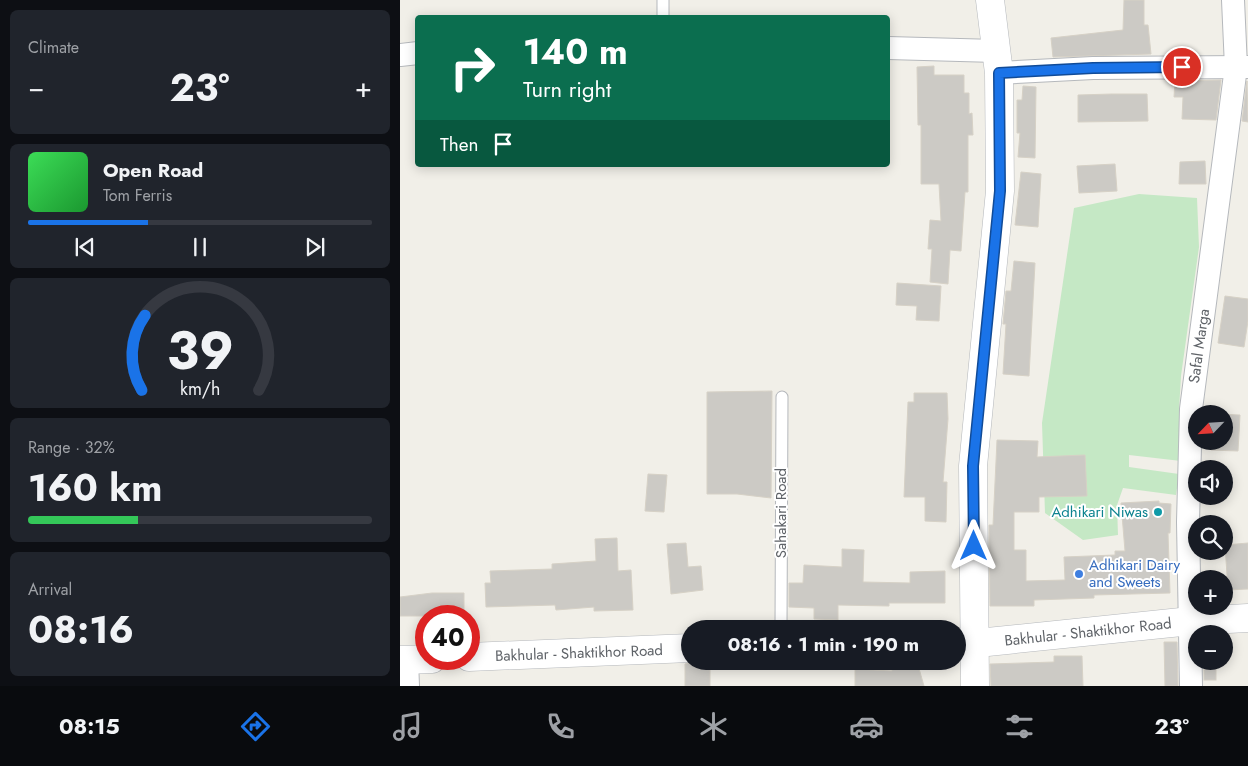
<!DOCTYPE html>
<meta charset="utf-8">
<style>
:root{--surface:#171b24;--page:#20242c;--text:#f1f3f6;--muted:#9ea1a6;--line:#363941;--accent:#1a73e8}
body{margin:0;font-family:Jost,sans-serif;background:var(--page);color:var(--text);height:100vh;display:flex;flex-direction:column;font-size:19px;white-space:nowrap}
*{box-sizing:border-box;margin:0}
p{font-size:16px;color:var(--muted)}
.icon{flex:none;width:28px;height:28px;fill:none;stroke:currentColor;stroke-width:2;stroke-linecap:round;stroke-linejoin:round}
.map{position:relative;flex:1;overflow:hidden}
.drawer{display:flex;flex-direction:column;gap:10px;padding:10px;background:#0d0f14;width:400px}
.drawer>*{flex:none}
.top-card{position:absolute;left:15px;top:15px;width:475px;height:152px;border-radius:5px;box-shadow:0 2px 12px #0003;background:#0b6e4f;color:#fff;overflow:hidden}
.needle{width:32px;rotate:245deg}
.tools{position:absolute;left:788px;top:405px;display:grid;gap:10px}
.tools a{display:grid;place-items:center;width:45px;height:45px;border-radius:50%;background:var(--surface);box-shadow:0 2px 12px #0003;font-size:25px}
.speed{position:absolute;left:15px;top:605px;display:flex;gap:10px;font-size:25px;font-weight:700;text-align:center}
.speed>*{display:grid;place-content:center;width:65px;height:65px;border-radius:50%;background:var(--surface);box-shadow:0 2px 12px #0003;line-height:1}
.speed .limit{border:8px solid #d22;background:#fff;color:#111}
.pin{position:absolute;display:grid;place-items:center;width:42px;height:42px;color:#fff;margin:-21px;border:2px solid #fff;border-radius:50%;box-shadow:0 1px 5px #0007}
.me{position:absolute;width:55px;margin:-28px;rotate:0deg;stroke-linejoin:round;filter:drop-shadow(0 0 4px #0008)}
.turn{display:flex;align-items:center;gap:18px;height:105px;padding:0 25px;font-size:22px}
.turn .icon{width:65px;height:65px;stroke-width:2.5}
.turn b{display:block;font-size:35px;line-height:42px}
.then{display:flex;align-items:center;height:48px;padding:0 25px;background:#0003;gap:10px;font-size:19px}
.big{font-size:38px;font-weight:700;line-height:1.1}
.drawer .widget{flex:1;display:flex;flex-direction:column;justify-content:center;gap:8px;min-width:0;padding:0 18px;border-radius:8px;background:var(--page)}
.drawer .dial{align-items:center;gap:0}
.dial svg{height:130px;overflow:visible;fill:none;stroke:var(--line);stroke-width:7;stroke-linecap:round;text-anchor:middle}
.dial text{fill:var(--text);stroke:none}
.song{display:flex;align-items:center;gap:15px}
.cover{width:60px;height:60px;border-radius:8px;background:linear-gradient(135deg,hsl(130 70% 55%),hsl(130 70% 35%))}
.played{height:5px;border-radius:2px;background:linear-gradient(90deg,var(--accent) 35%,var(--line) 35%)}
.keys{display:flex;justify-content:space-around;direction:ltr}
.heat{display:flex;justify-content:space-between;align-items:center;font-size:28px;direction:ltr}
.charge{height:8px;border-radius:4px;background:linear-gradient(90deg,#34c759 32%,var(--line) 0)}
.trip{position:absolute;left:281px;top:620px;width:285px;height:50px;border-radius:25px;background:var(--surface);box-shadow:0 2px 12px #0003;font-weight:700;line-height:50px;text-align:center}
.menu{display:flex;height:80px;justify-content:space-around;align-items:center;background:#090b0e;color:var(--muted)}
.menu .icon{width:35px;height:35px}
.menu .selected{color:var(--accent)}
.menu b{font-size:22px;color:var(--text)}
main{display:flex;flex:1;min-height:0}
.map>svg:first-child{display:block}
.green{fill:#c5e8c5}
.building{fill:#cccac5;stroke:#d6d1c6}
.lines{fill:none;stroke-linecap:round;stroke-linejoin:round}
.service-casing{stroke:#b5b8bc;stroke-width:13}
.minor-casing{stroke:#b5b8bc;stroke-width:24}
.tertiary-casing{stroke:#b5b8bc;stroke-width:29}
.service{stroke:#fff;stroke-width:11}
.minor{stroke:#fff;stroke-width:22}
.tertiary{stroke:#fff;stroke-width:28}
.route-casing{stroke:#114b97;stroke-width:12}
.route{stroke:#1a73e8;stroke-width:9}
.culture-dot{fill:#0f9aa8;stroke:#fff;stroke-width:2}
.shop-dot{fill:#3f7fe0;stroke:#fff;stroke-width:2}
.labels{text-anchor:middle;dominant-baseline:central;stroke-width:4;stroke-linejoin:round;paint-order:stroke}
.street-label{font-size:15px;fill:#5f6368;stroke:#fff}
.culture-label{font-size:15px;fill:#0d838f;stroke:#fff;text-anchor:end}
.shop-label{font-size:15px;fill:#366cbe;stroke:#fff;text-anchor:start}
</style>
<main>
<section class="drawer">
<div class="widget"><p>Climate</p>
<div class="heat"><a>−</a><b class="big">23°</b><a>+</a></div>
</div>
<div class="widget">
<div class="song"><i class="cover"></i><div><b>Open Road</b><p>Tom Ferris</p></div></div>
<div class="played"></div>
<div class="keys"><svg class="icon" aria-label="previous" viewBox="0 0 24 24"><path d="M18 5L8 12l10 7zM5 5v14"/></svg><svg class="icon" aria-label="pause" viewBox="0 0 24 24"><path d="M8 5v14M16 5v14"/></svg><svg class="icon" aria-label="next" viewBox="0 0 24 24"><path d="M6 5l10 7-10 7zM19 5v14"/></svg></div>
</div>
<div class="widget dial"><svg viewBox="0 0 100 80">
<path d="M14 69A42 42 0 1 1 86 69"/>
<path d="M14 69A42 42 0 0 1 16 23" stroke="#1a73e8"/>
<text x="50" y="56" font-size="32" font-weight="700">39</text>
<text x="50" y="72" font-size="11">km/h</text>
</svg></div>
<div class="widget"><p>Range · 32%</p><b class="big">160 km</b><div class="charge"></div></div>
<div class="widget"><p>Arrival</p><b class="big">08:16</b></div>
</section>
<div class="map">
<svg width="848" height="686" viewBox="0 0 848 686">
<rect width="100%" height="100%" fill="#f1efe8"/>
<!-- green -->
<polygon class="green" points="739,194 797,198 799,247 781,376 779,410 781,461 729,455 729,467 779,474 776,495 723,488 717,505 718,535 683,540 645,513 642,423 674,208"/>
<!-- building -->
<g class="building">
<polygon points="724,0 744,0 744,25 748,25 751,54 653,57 651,38 723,30"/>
<polygon points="534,66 534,75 564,75 564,93 569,93 569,114 572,113 573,135 568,135 568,192 565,192 561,251 550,250 548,284 530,282 532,249 528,249 530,220 541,221 539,184 521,184 521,125 518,125 517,67"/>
<polygon points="821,80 816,120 782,119 783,97 774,97 775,81"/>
<polygon points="847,81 848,122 842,121"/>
<polygon points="623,86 636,87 635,158 618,157 620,133 617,133 617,100 622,100"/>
<polygon points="712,94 747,94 748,121 678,122 678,95"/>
<polygon points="805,161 806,184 779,184 780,162"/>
<polygon points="715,164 717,191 679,193 677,166"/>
<polygon points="621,172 641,174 638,227 615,225"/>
<polygon points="614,261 635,263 629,376 603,374 606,324 603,324 606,291 611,291"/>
<polygon points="497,283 541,286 539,321 516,320 517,306 496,305"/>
<polygon points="825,296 848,299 848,321 844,347 818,343"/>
<polygon points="372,391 371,498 337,494 307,494 307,392"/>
<polygon points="514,393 547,393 548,419 543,482 547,482 546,522 525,521 525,497 504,497 508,402 514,402"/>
<polygon points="813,414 821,414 840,415 838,451 811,450 811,441 824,441 824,414"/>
<polygon points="597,440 638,441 637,457 685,455 687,496 639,497 639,512 614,512 614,550 626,550 626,581 665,580 664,557 715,555 715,551 725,551 721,503 759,501 759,503 771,504 770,533 768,533 770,593 694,595 694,598 634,600 634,606 590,606 589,525 593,525"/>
<polygon points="248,474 267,475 264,512 245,511"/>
<polygon points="217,538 218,571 231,570 233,610 194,611 194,607 156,610 155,605 86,607 85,583 91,583 90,571 152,569 152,564 196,561 195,539"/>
<polygon points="286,543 288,567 301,566 303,590 271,594 267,544"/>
<polygon points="848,543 848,589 828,590 825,545"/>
<polygon points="442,549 464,550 463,582 510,583 510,572 545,571 545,603 489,603 489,606 438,605 438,620 414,619 414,608 389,607 389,583 403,583 404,565 442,567"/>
<polygon points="32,593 64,593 64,616 0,616 0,597"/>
<polygon points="764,642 777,642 778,686 765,686"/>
<polygon points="654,656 682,656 683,686 591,686 590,664 654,662"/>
<polygon points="298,661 310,661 310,686 285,686 285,664"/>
<rect x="804" y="661" width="12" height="19"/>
<polygon points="518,665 524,686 455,686 455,669 492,671 492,666"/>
</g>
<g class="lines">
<!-- service casing -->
<g class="service-casing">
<g id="service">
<polyline points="263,18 263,0"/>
<polyline points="381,629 382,397"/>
</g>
</g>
<!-- minor casing -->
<g class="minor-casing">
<g id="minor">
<polyline points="488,48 596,51"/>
<polyline points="0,55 18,53"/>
<polyline points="599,73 693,68 848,67"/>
<polyline points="7,660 8,686"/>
<polyline points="791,686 788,522 791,409 836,67 833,0"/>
</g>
</g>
<!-- tertiary casing -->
<g class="tertiary-casing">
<g id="tertiary">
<polyline points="558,645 791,621 848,618"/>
<polyline points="69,657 290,648"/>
<polyline points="0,660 32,659"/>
<polyline points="575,686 573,466 600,191 599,73 590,0"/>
</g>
</g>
<!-- service -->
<use href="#service" class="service"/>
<!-- minor -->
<use href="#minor" class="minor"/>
<!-- tertiary -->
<use href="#tertiary" class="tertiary"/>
</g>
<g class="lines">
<!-- route casing -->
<g class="route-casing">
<polyline id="route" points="574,546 573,466 600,191 599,73 693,68 782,67"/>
</g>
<!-- route -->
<use href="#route" class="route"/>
</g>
<!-- markers -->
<circle class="culture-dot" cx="758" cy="512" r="5"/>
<circle class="shop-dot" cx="679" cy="574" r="5"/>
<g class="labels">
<!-- street labels -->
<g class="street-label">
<text transform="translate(799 346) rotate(-82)">Safal Marga</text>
<text transform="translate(381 513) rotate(-90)">Sahakari Road</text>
<text transform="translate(688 632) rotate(-6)">Bakhular - Shaktikhor Road</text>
<text transform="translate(179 653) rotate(-2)">Bakhular - Shaktikhor Road</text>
</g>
<!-- culture labels -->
<g class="culture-label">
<text x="748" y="512">Adhikari Niwas</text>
</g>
<!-- shop labels -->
<g class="shop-label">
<text x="689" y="565">Adhikari Dairy<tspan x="689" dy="17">and Sweets</tspan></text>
</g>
</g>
</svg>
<div class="tools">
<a><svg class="needle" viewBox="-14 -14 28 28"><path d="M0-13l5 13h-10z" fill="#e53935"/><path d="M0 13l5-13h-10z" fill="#9ea1a6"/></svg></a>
<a><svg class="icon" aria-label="sound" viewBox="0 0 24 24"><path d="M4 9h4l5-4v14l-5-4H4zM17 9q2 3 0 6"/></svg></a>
<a><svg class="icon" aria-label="search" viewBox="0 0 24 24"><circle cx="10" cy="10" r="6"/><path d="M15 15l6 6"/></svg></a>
<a>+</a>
<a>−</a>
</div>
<div class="speed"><div class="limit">40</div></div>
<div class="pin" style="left:782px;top:67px;background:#d93025"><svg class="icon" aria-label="arrive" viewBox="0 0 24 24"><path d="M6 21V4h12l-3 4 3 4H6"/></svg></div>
<svg class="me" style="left:574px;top:546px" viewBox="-20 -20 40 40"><path d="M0-17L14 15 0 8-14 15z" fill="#1a73e8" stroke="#fff" stroke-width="4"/></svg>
<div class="trip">08:16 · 1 min · 190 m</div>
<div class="top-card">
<div class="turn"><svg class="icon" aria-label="right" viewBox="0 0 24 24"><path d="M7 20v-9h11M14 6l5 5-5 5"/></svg><div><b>140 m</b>Turn right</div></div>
<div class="then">Then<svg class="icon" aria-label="arrive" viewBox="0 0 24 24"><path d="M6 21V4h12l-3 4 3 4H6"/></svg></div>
</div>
</div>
</main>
<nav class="menu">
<b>08:15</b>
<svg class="icon selected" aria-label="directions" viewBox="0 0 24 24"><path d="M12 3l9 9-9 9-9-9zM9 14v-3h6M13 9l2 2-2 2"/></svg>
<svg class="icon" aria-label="music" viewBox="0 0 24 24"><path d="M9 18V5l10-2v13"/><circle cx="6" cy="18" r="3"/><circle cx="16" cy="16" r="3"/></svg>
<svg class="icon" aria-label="phone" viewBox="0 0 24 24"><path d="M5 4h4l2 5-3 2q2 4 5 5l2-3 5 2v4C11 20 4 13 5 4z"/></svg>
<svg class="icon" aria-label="climate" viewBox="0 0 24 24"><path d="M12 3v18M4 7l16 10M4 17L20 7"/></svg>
<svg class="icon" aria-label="car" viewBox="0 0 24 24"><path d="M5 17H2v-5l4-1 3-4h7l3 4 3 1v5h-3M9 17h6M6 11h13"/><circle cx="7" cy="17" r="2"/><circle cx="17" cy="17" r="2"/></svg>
<svg class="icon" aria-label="filters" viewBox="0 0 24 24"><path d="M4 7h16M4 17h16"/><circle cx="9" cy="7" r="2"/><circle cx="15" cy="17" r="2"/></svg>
<b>23°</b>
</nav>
